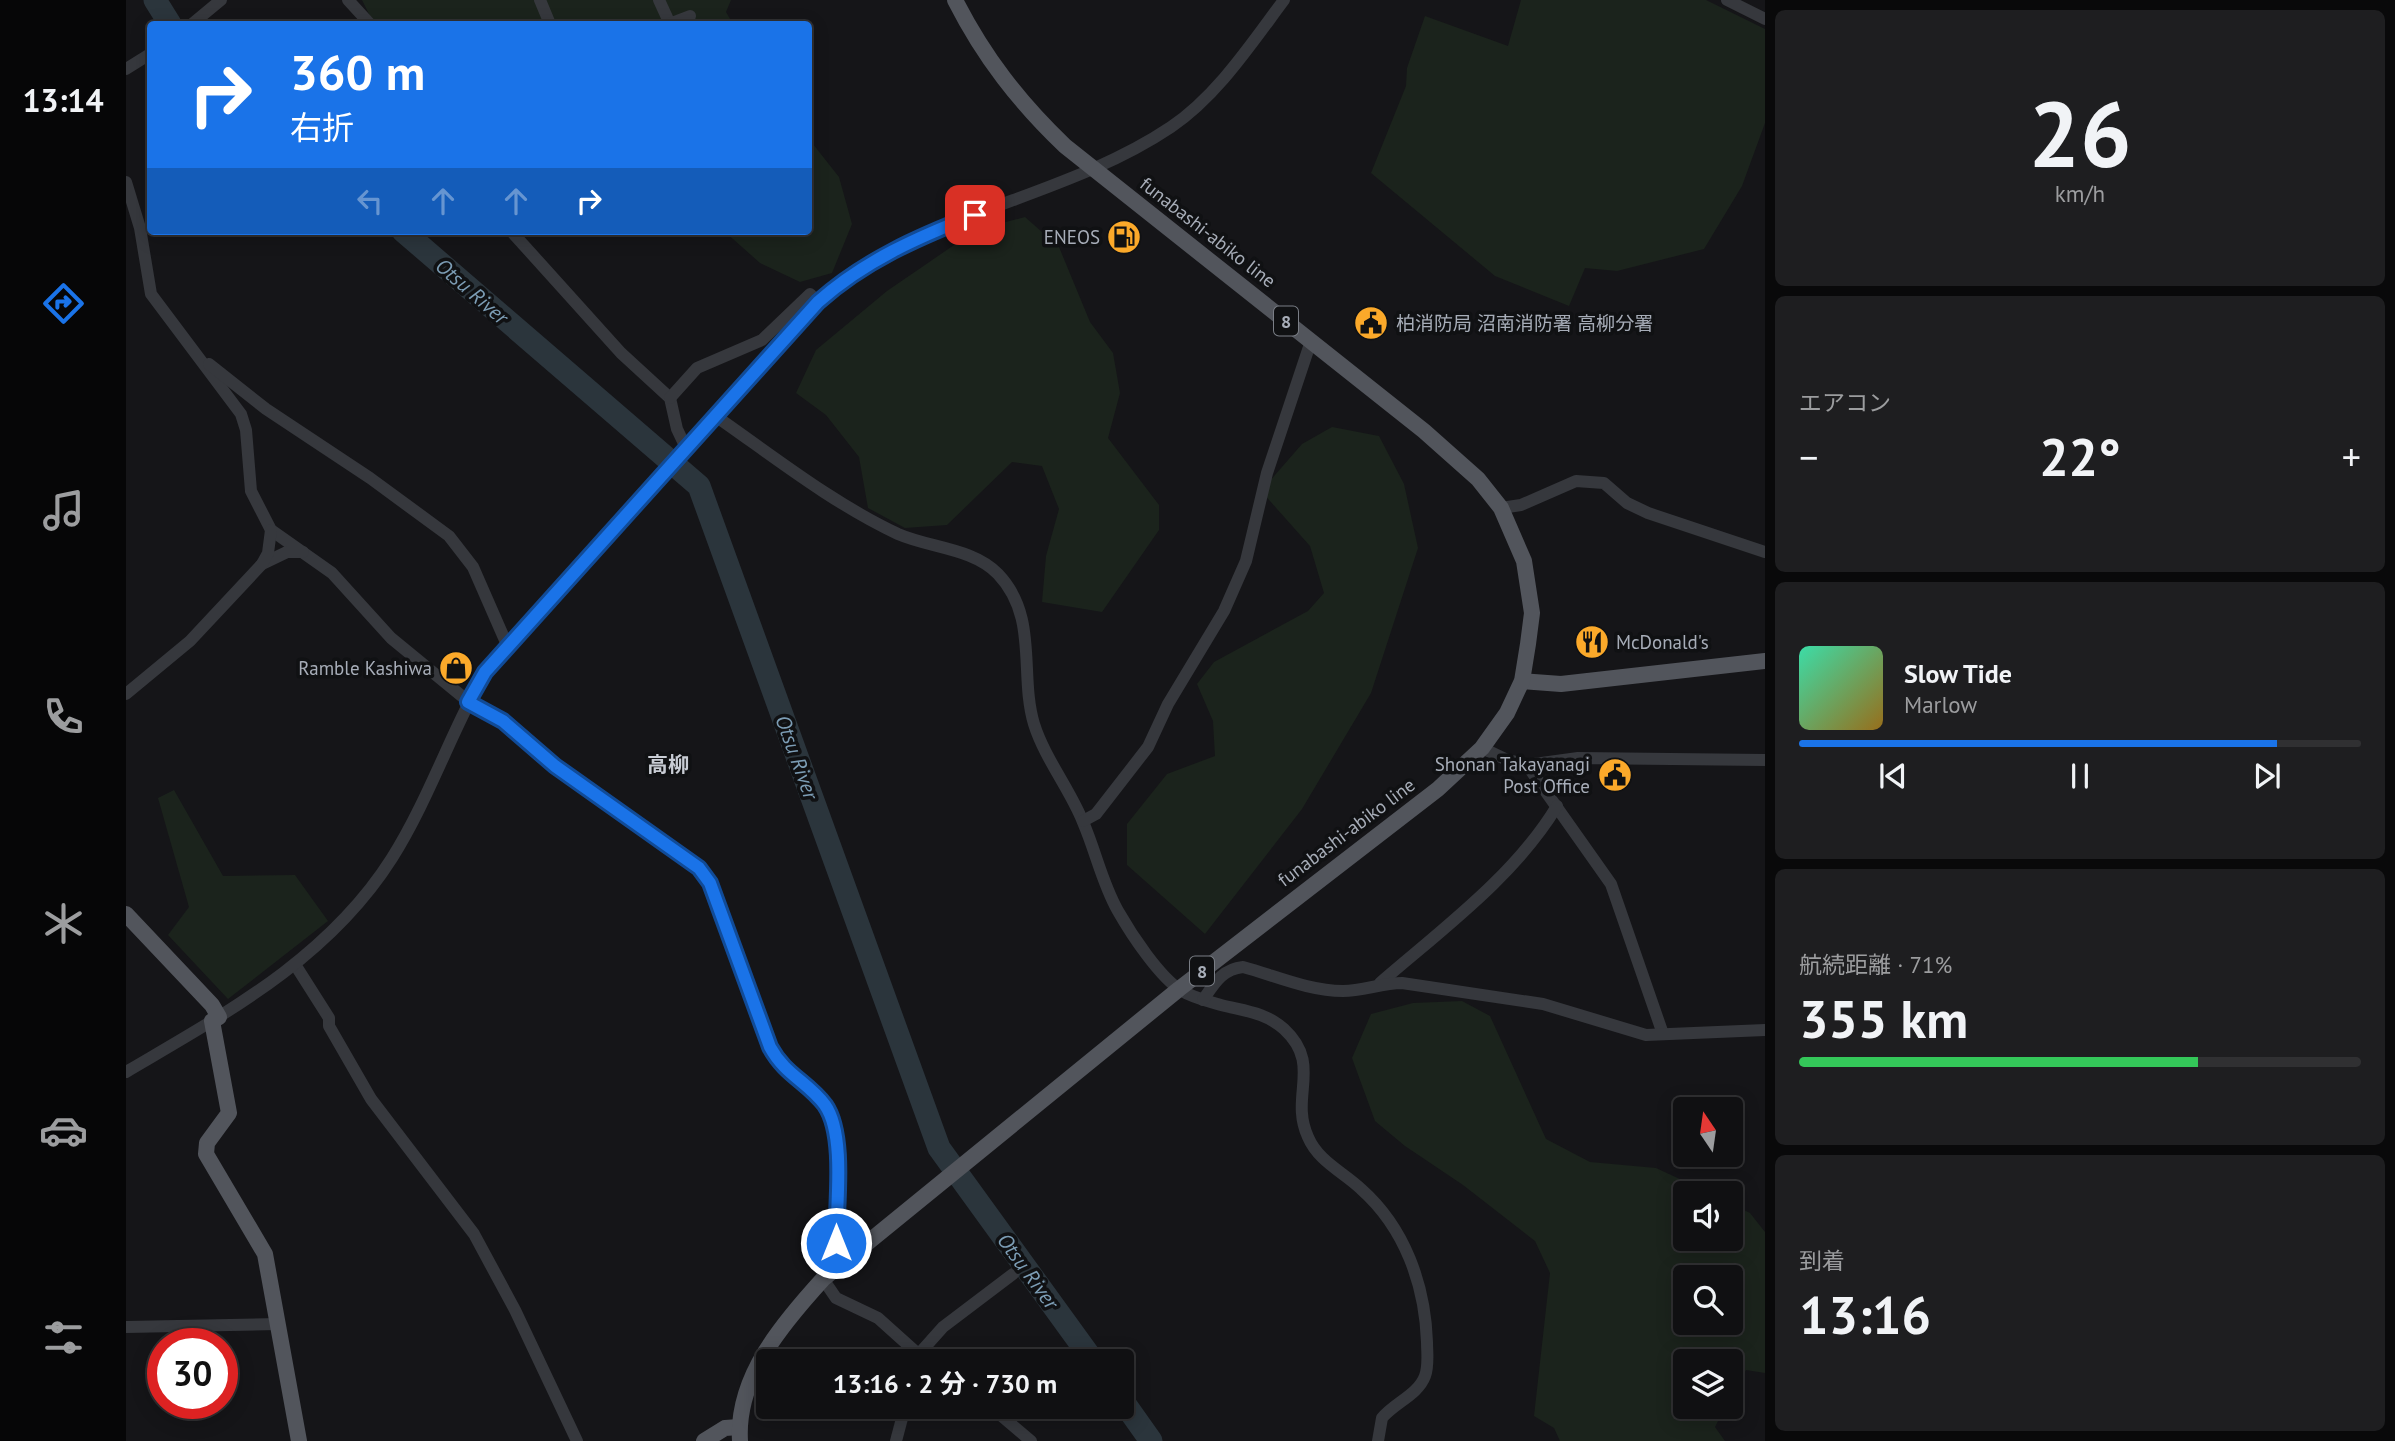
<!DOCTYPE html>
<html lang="ja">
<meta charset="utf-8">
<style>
:root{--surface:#101012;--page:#1e1e20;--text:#f1f3f6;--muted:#9c9d9f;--line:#303032;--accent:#1a73e8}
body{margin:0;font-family:"PT Sans","Noto Sans JP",sans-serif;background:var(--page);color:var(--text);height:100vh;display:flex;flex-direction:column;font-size:26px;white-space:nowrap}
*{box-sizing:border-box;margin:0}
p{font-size:23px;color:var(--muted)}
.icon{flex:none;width:38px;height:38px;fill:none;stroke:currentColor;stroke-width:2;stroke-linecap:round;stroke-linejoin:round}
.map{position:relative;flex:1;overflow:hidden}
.drawer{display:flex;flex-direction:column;gap:10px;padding:10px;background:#09090a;width:630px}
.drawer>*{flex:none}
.banner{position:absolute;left:21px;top:21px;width:665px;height:214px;border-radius:7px;box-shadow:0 4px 18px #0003,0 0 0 2px var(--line);background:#1a73e8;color:#fff;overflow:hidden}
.needle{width:46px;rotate:347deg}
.controls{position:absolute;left:1547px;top:1097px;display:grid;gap:14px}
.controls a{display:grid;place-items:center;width:70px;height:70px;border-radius:7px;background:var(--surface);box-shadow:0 4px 18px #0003,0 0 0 2px var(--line);font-size:35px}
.speed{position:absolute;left:21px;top:1328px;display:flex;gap:14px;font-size:35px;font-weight:700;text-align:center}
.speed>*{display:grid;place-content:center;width:91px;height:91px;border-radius:50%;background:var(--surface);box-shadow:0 4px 18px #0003,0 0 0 2px var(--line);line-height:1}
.speed .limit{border:10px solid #d22;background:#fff;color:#111}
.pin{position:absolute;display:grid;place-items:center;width:60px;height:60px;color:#fff;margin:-30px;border-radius:14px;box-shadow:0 4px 10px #0006}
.me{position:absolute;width:77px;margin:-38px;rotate:0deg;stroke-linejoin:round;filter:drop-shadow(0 0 5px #0008)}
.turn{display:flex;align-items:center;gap:24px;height:147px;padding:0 28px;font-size:32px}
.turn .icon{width:91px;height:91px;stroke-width:2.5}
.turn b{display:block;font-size:49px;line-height:60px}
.lanes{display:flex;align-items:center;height:66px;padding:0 28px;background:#0003;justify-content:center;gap:35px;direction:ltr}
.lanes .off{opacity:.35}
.big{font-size:52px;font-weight:700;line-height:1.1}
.drawer .card{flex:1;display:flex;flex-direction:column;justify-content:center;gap:10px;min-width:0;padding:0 24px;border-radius:10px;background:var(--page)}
.drawer .dial{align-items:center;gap:0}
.dial b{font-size:91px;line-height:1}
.song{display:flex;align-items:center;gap:21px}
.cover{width:84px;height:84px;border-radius:10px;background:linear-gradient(135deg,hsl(160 70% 55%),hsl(40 70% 35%))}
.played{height:7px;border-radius:4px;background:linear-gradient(90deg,var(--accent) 85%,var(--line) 85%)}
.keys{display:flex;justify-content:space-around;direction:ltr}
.heat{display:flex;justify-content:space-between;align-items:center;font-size:38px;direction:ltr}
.charge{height:10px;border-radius:5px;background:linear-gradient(90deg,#34c759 71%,var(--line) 0)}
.trip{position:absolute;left:630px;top:1349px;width:378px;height:70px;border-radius:7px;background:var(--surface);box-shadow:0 4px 18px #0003,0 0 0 2px var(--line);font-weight:700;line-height:70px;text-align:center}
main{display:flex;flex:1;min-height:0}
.dock{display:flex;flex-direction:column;width:126px;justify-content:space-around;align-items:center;background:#060607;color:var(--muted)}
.dock .icon{width:49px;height:49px}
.dock .selected{color:var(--accent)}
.dock b{font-size:32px;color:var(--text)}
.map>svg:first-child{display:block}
.green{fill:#1b231c;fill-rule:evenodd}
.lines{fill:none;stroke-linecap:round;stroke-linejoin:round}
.river{stroke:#2b353c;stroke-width:23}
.minor{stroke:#36383d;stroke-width:12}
.major{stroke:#52555c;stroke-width:16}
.route-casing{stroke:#114b97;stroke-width:18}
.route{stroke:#1a73e8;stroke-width:12}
.labels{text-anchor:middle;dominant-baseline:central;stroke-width:7;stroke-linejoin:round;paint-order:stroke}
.shield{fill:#101113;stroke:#7a7e86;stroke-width:2}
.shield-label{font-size:18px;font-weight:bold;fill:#a7adb8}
.street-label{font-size:19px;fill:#a7adb8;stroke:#101113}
.poi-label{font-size:19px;fill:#a7adb8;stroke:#101113;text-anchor:end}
.water-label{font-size:21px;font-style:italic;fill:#7c9db5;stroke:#101113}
.neighbourhood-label{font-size:21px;font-weight:bold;fill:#c8ccd4;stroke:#101113}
</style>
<main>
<nav class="dock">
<b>13:14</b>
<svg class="icon selected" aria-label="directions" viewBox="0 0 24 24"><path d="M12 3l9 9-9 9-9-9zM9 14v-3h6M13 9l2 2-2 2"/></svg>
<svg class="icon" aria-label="music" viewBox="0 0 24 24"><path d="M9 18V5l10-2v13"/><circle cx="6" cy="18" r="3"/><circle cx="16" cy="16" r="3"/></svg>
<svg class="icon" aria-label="phone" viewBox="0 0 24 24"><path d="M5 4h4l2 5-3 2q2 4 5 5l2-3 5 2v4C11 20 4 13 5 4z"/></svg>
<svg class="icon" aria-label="climate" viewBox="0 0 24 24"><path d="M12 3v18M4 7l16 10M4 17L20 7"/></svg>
<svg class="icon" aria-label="car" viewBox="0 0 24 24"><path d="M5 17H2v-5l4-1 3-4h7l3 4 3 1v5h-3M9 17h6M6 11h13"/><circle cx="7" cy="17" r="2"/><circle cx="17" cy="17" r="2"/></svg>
<svg class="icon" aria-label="filters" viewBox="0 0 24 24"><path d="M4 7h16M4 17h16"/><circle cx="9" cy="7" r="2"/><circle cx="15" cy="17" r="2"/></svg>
</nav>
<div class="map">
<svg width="1639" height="1441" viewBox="0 0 1639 1441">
<rect width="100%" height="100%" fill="#151518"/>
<!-- green -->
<g class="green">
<polygon points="236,0 605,0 600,12 607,24 248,24"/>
<polygon points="1395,0 1580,0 1639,29 1639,123 1616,186 1578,249 1491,271 1459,268 1443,306 1369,276 1245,173 1280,86 1281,68 1299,16 1382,46"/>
<polygon points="683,139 713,177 726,224 706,273 674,282 634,263 598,231 682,231"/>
<polygon points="899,217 933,247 964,322 987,353 994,393 982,438 1033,505 1033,530 976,612 916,602 920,556 933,509 916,466 886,462 821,525 779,528 742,508 733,457 700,415 670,393 690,350 761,291 850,230"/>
<polygon points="1206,427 1253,436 1278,484 1292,548 1245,693 1176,809 1079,934 1001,865 1001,824 1041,774 1089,756 1087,721 1071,684 1088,662 1182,611 1198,593 1184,546 1135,491 1176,444"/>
<polygon points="48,790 97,876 169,875 202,921 102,999 42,935 63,907 32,798"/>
<path d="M 1336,1001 L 1364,1016 L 1420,1139 L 1464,1162 L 1530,1168 L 1584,1193 L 1559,1194 L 1559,1239 L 1605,1239 L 1605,1204 L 1624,1213 L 1639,1232 L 1639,1373 L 1620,1370 L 1605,1397 L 1605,1362 L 1559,1362 L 1559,1407 L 1599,1407 L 1589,1427 L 1599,1441 L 1434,1441 L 1428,1428 L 1408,1416 L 1424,1273 L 1409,1241 L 1337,1185 L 1279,1146 L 1249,1121 L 1226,1058 L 1245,1014 L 1287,1003 ZM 1559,1278 L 1605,1278 L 1605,1323 L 1559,1323 Z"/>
</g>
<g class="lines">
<!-- river -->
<g class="river">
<polyline points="29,0 44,24"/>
<polyline points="277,231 573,486 813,1148 968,1362"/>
<polyline points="996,1400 1025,1441"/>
</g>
<!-- minor -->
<g class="minor">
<polyline points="222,0 244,24"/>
<polyline points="414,0 424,24"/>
<polyline points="533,0 544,24"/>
<polyline points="1601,0 1639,19"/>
<polyline points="66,24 95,0"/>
<polyline points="543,24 564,16"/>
<polyline points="0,69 24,54"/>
<path d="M 0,182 L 14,228 L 25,294 L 115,414 L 120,430 L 125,491 L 145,530 L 206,573 L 265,638 L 343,702 L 377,721 L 429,766 L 573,868 L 584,883 L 644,1047 C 659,1075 683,1082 699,1106 C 719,1136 710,1228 709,1267"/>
<polyline points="385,231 495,353 544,398 551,429 560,448"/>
<polyline points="83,364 140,409 244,478 323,536 347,567 382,647"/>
<polyline points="544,398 571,368 636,340 684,294 692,302"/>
<path d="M 588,415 C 647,456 706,503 772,534 C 804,548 847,548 872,574 C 913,617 893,674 908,724 C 919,759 944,789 957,822 C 970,852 976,883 992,911 C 1005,934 1034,978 1056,991 C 1068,998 1082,1001 1095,1005 C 1118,1011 1139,1012 1158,1029 C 1197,1065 1163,1096 1182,1137 C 1192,1161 1217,1172 1235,1189 C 1279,1228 1299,1285 1301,1342 C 1301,1353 1303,1365 1299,1376 C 1292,1395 1268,1403 1256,1418 L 1252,1441"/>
<polyline points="1375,508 1395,505 1450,481 1478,483 1501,503 1522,513 1639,552"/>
<polyline points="136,564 161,552 177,552"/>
<polyline points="0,694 64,641 136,564 142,553 145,530"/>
<polyline points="1356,748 1379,759 1401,765 1452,758 1639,760"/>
<polyline points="1401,765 1485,884 1537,1034"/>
<polyline points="957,821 970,814 1022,747 1042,704 1098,611 1120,561 1141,473 1185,341"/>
<polyline points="170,966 203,1018 203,1026 245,1099 348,1234 389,1310 451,1441"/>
<path d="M 1254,983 C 1315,930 1389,876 1431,806"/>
<path d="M 1077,1000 C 1088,984 1096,969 1117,967 C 1150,976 1183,991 1217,991 C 1237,991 1256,983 1276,983 L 1417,1004 L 1520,1035 L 1639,1030"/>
<path d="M 0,1072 C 100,1013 202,959 266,858 C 303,799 325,732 359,672 L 692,302 C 792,212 935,201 1045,127 C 1091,96 1125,44 1158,0"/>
<polyline points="697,1279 710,1298 752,1318 801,1362"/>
<polyline points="0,1327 152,1324"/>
<polyline points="792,1355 817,1327 887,1274"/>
<polyline points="865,1407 905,1441"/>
<polyline points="770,1441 779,1407"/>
</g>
<!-- major -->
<g class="major">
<polyline points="1396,681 1435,684 1639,661"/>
<polyline points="0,914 86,1005 93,1017 86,1021 103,1113 81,1143 80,1154 139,1254 173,1441"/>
<polyline points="578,1441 599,1428 613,1427"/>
<path d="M 614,1441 C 610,1377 657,1323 697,1279 L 1053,989 L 1312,789 L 1356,748 L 1381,713 L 1396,681 L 1402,644 L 1406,613 L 1398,561 L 1375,508 L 1352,479 L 1298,431 L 939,146 C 893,102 858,57 829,0"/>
</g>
</g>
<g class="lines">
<!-- route casing -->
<g class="route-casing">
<path id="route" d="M 710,1243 C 710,1207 720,1135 699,1105 C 682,1082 659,1075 644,1047 L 584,883 L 573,868 L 429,766 L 377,721 L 342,702 L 359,672 L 692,302 C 738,261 792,237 849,215"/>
</g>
<!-- route -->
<use href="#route" class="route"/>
</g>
<!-- icons -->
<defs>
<g id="fuel-disc" transform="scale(1.75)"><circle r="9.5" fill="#fba92a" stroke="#101113"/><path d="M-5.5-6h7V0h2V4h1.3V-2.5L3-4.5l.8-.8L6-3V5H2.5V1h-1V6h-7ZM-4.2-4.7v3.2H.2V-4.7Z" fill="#111"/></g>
<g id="civic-disc" transform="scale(1.75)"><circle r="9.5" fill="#fba92a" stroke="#101113"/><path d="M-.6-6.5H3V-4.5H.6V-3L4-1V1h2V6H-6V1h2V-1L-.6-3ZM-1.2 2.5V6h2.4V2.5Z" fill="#111"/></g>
<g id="restaurant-disc" transform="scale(1.75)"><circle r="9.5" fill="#fba92a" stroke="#101113"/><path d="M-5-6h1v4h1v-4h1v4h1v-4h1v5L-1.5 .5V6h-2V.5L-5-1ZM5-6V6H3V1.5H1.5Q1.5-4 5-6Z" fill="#111"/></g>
<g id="shop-disc" transform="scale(1.75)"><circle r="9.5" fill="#fba92a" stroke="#101113"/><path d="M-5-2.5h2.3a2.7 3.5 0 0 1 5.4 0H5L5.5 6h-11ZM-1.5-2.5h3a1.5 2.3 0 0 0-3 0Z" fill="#111"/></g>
</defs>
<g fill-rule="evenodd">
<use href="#fuel-disc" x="998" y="237"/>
<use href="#civic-disc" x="1245" y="323"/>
<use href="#restaurant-disc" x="1466" y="642"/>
<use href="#shop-disc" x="330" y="668"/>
<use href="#civic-disc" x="1489" y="775"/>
</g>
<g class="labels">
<!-- shield labels -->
<g class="shield">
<rect x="1148" y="306.5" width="24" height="29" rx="5"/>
<rect x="1064" y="956.5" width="24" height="29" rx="5"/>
</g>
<g class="shield-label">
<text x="1160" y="321">8</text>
<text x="1076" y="971">8</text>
</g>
<!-- street labels -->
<g class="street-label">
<text transform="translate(1082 232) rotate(38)">funabashi-abiko line</text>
<text transform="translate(1220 832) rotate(-37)">funabashi-abiko line</text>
</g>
<!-- poi labels -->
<g class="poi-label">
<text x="974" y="237">ENEOS</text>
<text x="1270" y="323" text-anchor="start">柏消防局 沼南消防署 高柳分署</text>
<text x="1490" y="642" text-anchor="start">McDonald's</text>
<text x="306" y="668">Ramble Kashiwa</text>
<text x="1464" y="764">Shonan Takayanagi<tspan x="1464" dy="22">Post Office</tspan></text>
</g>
<!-- water labels -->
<g class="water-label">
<text transform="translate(346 291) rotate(41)">Otsu River</text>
<text transform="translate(671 757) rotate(70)">Otsu River</text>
<text transform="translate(902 1271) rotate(54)">Otsu River</text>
</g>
<!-- neighbourhood labels -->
<g class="neighbourhood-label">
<text x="542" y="764">高柳</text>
</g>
</g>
</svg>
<div class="controls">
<a><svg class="needle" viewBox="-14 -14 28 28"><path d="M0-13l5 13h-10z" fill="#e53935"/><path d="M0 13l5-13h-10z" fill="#9c9d9f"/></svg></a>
<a><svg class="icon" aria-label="sound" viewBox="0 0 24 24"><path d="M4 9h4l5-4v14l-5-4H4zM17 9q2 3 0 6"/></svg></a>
<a><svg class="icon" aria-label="search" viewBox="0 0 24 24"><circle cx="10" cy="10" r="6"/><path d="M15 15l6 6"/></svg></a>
<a><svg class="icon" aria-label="layers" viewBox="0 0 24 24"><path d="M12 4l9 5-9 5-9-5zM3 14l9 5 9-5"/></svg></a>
</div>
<div class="speed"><div class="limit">30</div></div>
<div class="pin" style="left:849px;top:215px;background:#d93025"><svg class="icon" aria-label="arrive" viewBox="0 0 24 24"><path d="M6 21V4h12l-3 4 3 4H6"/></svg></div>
<svg class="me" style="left:710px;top:1243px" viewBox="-20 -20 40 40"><circle r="17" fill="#1a73e8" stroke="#fff" stroke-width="3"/><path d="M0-11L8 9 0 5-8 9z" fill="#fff"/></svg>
<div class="trip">13:16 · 2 分 · 730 m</div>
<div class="banner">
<div class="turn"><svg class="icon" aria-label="right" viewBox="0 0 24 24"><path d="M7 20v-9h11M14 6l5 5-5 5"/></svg><div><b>360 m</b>右折</div></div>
<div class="lanes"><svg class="icon off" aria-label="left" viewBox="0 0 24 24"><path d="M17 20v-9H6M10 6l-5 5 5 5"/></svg><svg class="icon off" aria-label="ahead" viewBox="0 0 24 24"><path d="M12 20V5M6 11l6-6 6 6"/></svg><svg class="icon off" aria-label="ahead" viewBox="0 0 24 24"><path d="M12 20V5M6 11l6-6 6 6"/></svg><svg class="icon" aria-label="right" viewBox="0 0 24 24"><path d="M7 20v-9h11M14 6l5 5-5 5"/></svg></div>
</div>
</div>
<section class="drawer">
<div class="card dial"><b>26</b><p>km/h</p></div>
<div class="card"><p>エアコン</p>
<div class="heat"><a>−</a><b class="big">22°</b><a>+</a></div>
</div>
<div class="card">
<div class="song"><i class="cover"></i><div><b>Slow Tide</b><p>Marlow</p></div></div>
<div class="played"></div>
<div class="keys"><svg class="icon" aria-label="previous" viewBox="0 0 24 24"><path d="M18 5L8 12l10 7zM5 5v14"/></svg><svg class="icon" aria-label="pause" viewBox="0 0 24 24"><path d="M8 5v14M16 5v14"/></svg><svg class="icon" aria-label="next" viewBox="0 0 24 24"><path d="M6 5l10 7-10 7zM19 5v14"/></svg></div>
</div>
<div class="card"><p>航続距離 · 71%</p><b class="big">355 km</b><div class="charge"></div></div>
<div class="card"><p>到着</p><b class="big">13:16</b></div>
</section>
</main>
